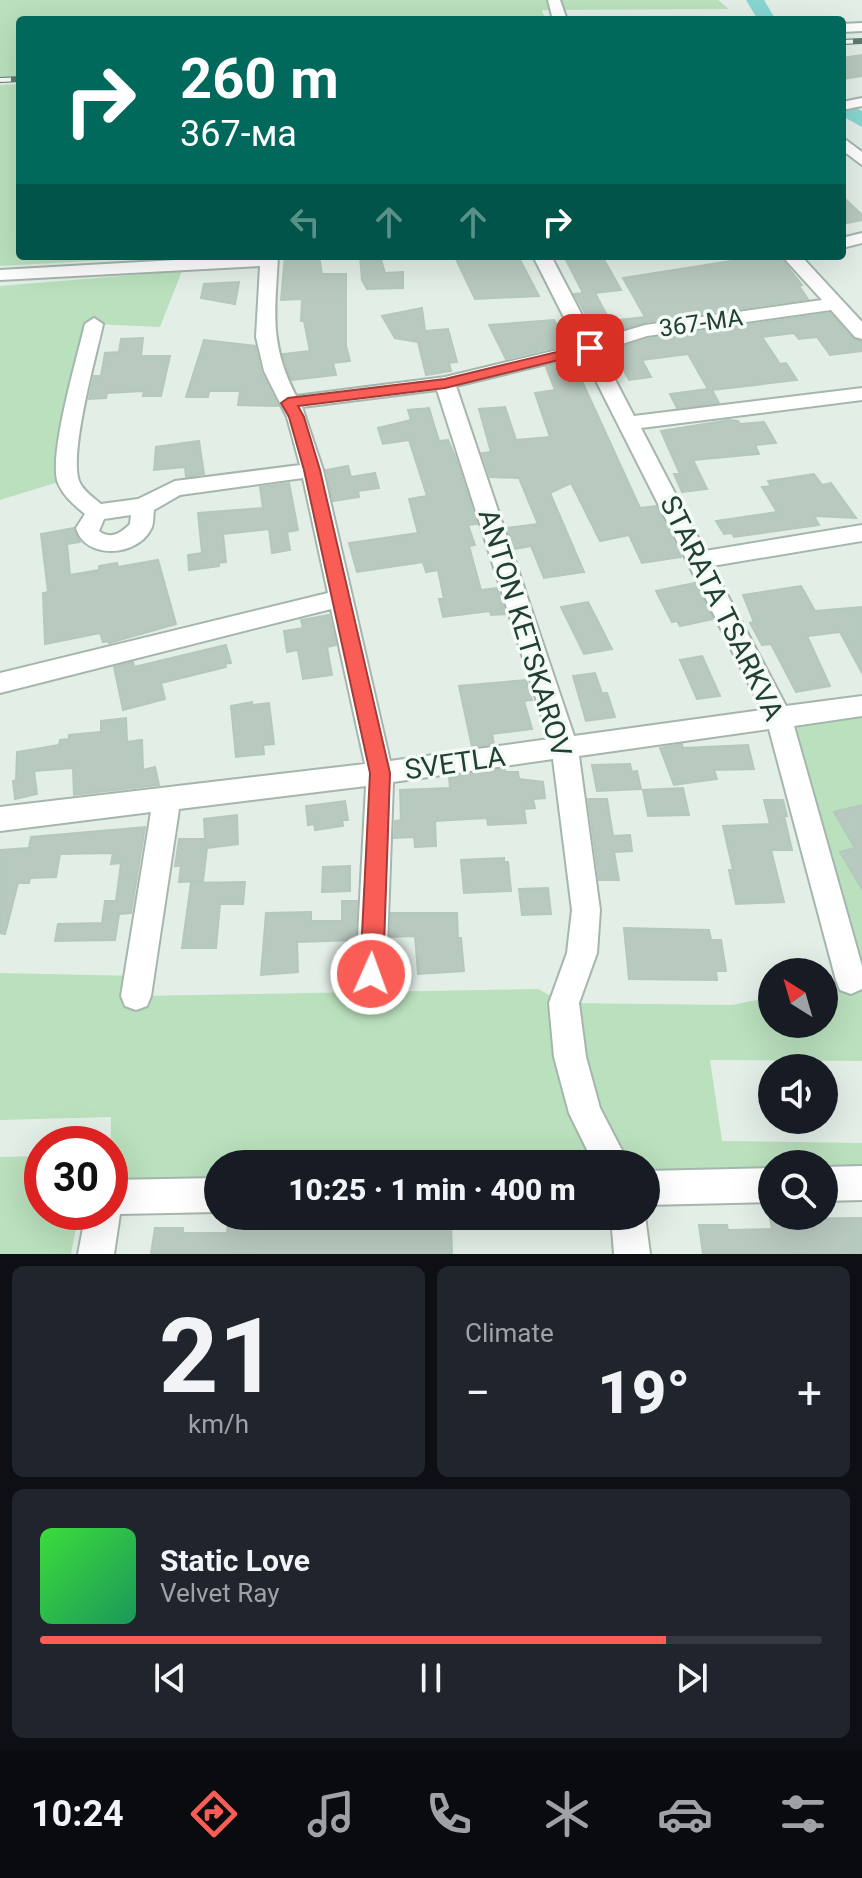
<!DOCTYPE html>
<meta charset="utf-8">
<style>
:root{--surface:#171b24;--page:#20242c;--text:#f1f3f6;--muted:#9ea1a6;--line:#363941;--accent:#fa5d55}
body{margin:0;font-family:Roboto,sans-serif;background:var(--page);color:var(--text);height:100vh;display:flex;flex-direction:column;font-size:30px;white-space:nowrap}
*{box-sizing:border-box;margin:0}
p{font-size:26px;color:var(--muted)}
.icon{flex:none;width:44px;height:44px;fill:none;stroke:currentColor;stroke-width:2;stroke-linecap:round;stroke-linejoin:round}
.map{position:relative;height:1254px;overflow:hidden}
.sheet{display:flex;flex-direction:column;gap:12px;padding:12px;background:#0d0f14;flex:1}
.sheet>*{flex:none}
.guide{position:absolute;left:16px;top:16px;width:830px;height:244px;border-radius:8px;box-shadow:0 8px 32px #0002;background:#00695c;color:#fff;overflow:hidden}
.needle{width:52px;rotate:323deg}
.buttons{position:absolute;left:758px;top:958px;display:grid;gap:16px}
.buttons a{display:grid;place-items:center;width:80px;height:80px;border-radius:50%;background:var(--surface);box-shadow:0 8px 32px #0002;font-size:40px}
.speed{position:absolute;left:24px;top:1126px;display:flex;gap:16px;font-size:40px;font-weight:700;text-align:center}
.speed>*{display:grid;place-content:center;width:104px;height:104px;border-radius:50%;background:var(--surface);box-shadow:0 8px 32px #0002;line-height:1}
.speed .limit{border:12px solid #d22;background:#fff;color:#111}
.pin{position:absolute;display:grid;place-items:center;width:68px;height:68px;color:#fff;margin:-34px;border-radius:16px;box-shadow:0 4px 12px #0006}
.me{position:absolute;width:88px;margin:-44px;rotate:2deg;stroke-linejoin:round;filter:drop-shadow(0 0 6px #0008)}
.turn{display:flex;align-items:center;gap:28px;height:168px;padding:0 32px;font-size:36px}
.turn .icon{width:104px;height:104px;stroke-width:2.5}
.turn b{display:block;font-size:56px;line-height:68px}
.lanes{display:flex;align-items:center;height:76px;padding:0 32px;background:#0003;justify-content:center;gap:40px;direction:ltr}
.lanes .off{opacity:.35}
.big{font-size:60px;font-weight:800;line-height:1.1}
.sheet .card{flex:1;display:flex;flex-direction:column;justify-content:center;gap:12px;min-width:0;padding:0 28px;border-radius:12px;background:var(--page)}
.sheet .dial{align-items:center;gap:0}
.dial b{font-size:104px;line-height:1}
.song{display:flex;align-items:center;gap:24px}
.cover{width:96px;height:96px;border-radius:12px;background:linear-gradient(135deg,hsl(120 70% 55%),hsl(150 70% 35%))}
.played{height:8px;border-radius:4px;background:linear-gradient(90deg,var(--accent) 80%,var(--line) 80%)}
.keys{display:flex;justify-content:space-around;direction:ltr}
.heat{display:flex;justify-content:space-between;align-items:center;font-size:44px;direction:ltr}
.sheet .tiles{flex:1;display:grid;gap:12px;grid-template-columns:1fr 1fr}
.card:last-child{grid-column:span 2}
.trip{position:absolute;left:204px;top:1150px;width:456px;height:80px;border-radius:40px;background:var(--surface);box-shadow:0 8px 32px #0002;font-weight:800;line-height:80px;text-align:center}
.dock{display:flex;height:128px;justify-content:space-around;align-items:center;background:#090b0e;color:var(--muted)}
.dock .icon{width:56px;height:56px}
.dock .on{color:var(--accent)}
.dock b{font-size:36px;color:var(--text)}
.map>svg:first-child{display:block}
.green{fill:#bae0bd}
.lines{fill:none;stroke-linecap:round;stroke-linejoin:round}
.river{fill:#88d6d2;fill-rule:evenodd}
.building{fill:#b8c9bf;stroke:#b5c8bc;stroke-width:2}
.minor-casing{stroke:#a5b6ad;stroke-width:4}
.minor{fill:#fff;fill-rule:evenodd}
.rail-casing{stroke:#5c7b6d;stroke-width:6}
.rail{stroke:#f4faf5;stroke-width:4;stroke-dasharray:11;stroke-linecap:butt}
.route{fill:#fa5d55;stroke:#a23c37;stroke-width:2}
.labels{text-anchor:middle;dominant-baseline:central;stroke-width:7;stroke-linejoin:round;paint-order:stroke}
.far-street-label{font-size:24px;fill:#214032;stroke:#f4faf5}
.street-label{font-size:28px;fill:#214032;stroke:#f4faf5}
</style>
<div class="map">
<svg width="862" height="1254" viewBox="0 0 862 1254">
<rect width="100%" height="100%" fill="#e3eee7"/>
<!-- green -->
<g class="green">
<polygon points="0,0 718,0 729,9 542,10 545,20 20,20 20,77 0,78"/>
<polygon points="20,84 20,256 176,256 0,266 0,85"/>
<polygon points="182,271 160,327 94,324 68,479 0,500 0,286"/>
<polygon points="862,706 862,1061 710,1060 722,1141 862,1143 862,1183 824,1184 824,1164 772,1164 772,1185 646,1188 646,1164 218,1164 218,1195 110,1197 111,1117 0,1120 0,973 138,976 137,996 538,989 564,1003 732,1005 772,997 772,1024 824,1024 824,986 850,981 779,718"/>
<polygon points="42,1156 42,1212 79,1212 71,1254 0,1254 0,1157"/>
</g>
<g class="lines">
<!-- river -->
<g class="river">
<polygon points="746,0 764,0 776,20 758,20"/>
<polygon points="842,100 862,111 862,127 842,116"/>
</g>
</g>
<!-- building -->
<g class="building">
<polygon points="862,55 862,76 842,79 842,58"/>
<polygon points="842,196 862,215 862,220 842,224"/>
<polygon points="285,256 319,256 322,274 346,274 346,346 350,361 333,363 336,375 292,380 290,376 283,354 310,351 304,321 301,321 302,299 281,300"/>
<polygon points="360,256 380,256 385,273 403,272 403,288 367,289 362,280"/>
<polygon points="476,256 518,256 539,296 475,299 456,259"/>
<polygon points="564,256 602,256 621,290 595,293 610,321 645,317 623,278 750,258 779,256 802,285 799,286 808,299 645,322 599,336 574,294 583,293"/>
<polygon points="239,282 235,304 201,298 204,284"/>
<polygon points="422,308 425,331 448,329 457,362 449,363 451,371 426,375 418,342 395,338 382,316"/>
<polygon points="830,313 853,339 862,342 862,351 830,355 817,337 799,339 794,333 762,337 780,364 786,363 797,380 712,390 719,403 677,408 670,394 708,389 688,354 642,360 651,377 629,380 616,356 612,356 609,351 648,339"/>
<polygon points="554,320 568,344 506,359 489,325"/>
<polygon points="143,338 141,356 170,356 161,396 143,396 144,391 107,393 106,398 89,399 94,376 101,376 105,353 119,352 121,339"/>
<polygon points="204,340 255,346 261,372 278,406 238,405 240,391 209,391 208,397 186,397"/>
<polygon points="560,364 568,382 582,381 640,508 656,506 681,557 642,563 629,535 600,541 571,483 550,493 584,572 544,578 531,546 514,549 507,528 538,524 519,478 490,477 482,453 491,452 479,409 505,407 516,440 550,437 535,393 555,390 546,367"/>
<polygon points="429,408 439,441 448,440 455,456 477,524 468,525 475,545 469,546 481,590 497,588 506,614 491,615 490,611 443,617 439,599 444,599 438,570 426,572 423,562 357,572 349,543 418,533 409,499 427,496 409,440 383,444 378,428 411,420 408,410"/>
<polygon points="729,420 738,421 740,424 764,422 776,443 755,445 759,454 693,460 707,489 682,492 674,474 680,474 661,431"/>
<polygon points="199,441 204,474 186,477 185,467 154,470 156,447"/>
<polygon points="348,466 351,477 375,473 379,488 358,491 359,497 333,501 326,470"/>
<polygon points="814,474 822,485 831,483 856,518 814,516 819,525 734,537 732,533 724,534 716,521 777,512 762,487 771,486 768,481"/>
<polygon points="289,483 298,530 287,532 290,550 272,553 269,529 223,534 226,562 219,563 219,566 189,570 188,555 202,553 198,513 263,508 260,487"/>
<polygon points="73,528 80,542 67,544 70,575 99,570 99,566 117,563 118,567 158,560 176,624 109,643 108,641 103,642 100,633 45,644 43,593 48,592 41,534"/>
<polygon points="695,583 713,619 680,626 677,621 672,622 656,591"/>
<polygon points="801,586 815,611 862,607 862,673 840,632 807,636 830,686 796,692 771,644 762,645 750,623 754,622 743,595"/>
<polygon points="588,602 612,649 584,654 561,607"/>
<polygon points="329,615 336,645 327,647 332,675 303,679 298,650 287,652 284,631 303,628 301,620"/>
<polygon points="226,645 231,663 225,664 226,667 161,683 165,699 123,710 114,667 133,662 134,667"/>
<polygon points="702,656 720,696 697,699 680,660"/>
<polygon points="595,673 602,693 607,693 615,717 586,721 573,676"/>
<polygon points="526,680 532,700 524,701 532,729 492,734 494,744 472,747 459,686"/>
<polygon points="252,702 252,705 269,703 274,744 263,745 264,754 236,757 231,706"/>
<polygon points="126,718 127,742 142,740 143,770 155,767 159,785 74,795 73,768 34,771 37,794 15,799 13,781 16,780 17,752 59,745 60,740 69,739 69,735 101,732 101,721"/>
<polygon points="682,744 683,748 748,745 754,769 714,770 717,779 674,785 660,748"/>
<polygon points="630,764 632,772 637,771 641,789 597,791 592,765"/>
<polygon points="505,769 505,772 518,772 519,779 543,782 545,798 533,799 535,808 524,809 526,823 488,825 487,818 435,821 436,846 415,847 414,837 394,838 395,821 401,820 400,790 450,788 449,777"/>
<polygon points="683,788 689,815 648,816 643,790"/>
<polygon points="588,799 607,799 613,836 630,835 632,851 614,852 619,880 599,880"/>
<polygon points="764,800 783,800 787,816 784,816 792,850 771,850 784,902 736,904 729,870 733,870 723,826 770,824"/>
<polygon points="345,801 348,820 342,820 343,826 315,830 314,824 308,825 306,806"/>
<polygon points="862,805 862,889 840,852 855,848 834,812"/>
<polygon points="237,815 238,844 207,848 203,881 179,882 181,866 175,866 179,839 205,839 204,819"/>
<polygon points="145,827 131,913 119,914 115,940 55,941 58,924 102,923 105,901 116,901 121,863 111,864 113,853 60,854 56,877 30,878 29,883 18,883 5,934 0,933 0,850 29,848 31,837"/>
<polygon points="504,858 504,862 508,862 511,891 464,893 461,860"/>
<polygon points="350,866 350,891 322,892 323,867"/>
<polygon points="245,882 243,904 220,904 216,948 182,948 191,883"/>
<polygon points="548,888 551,914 522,915 519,889"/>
<polygon points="342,901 357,901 355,940 297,942 298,972 261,975 266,913 311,912 311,921 342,921"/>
<polygon points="391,913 457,913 458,938 461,938 464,971 418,974 415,936 390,937"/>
<polygon points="624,928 709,930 711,940 721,940 726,971 716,971 717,980 629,979"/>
<polygon points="862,1218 862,1254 703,1254 699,1225 727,1225 728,1230 772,1229 770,1219"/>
<polygon points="451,1220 452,1254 151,1254 155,1228 183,1228 183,1233 227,1233 228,1222"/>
</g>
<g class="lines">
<!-- minor casing -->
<g class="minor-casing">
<g id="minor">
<polygon points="548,0 560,0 567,20 553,20"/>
<polygon points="862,23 862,31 842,32 842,24"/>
<polygon points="862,98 862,106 842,110 842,102"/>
<polygon points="842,137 862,152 862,165 842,150"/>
<polygon points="862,233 862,243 842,248 842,238"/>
<path d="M 246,256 L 278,256 C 275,314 269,342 296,396 L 445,377 L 578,345 L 533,256 L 551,256 L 595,340 L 645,325 L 822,300 L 782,256 L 801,256 L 862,322 L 862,339 L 855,337 L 831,310 L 647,336 L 600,351 L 634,416 L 862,388 L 862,400 L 641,428 L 705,551 L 862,525 L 862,541 L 712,566 L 786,706 L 862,696 L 862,716 L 794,726 L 862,966 L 862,989 L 851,994 L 840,990 L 836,980 L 769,729 L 579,756 L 600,910 L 597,953 L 579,1003 L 586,1057 L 600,1108 L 629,1164 L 594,1164 L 569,1113 L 554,1057 L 549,1003 L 567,953 L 572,910 L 553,759 L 393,782 L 386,974 L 382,984 L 371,988 L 360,984 L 356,974 L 366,786 L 179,809 L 151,996 L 147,1006 L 136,1010 L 125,1006 L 121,996 L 151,812 L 0,831 L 0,807 L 365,764 L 331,609 L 0,693 L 0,673 L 328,593 L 303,478 L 180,495 L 154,510 C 153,516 154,524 151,529 C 137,557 85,560 76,528 L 85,514 C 74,505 61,494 57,480 C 50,449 77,358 85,324 L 94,318 L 103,324 C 96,357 69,452 79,481 C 83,491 94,498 101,504 L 138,499 L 175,481 L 300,465 L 287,417 L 264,371 L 256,337 L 260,266 L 0,280 L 0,270 ZM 583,355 L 762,710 L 574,736 L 456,386 ZM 437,390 L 549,739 L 390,761 L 323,470 L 302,407 ZM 131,515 L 130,524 C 121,533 111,540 99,531 L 104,519 Z"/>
<polygon points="862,1166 862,1200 824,1201 824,1167"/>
<polygon points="772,1168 772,1202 646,1205 646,1171"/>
<polygon points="218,1178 218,1212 120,1214 114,1254 78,1254 86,1212 110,1212 110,1180"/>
<polygon points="611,1216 645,1216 650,1254 614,1254"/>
</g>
</g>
<!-- minor -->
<use href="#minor" class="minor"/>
<!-- rail casing -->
<g class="rail-casing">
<g id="rail">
<polyline points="842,42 862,41"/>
<polyline points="0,80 20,79"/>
</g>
</g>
<!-- rail -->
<use href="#rail" class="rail"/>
</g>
<!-- route -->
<polygon class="route" points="590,344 597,348 595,351 445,388 298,406 304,417 320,470 390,773 383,974 379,982 371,985 363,982 360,974 370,773 304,470 289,417 281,403 288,398 445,379"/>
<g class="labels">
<!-- far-street labels -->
<g class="far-street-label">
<text transform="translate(701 323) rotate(-8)">367-МА</text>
</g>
<!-- street labels -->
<g class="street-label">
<text transform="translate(722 608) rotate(64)">STARATA TSARKVA</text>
<text transform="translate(525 633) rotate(73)">ANTON KETSKAROV</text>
<text transform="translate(455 763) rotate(-8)">SVETLA</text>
</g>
</g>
</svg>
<div class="buttons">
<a><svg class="needle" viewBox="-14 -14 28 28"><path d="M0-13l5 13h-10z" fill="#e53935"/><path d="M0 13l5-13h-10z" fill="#9ea1a6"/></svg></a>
<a><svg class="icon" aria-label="sound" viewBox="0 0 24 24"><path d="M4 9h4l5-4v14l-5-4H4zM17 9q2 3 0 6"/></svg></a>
<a><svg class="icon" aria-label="search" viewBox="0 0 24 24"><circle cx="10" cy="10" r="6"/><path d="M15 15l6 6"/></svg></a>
</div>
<div class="speed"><div class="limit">30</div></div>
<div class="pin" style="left:590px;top:348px;background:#d93025"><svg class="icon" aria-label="arrive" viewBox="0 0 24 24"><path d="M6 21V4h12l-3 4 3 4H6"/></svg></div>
<svg class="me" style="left:371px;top:974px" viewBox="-20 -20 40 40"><circle r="17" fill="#fa5d55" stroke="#fff" stroke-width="3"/><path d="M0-11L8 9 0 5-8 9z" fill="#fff"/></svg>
<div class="trip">10:25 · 1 min · 400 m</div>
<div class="guide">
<div class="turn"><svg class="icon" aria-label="right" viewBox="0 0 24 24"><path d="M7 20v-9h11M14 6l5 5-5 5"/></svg><div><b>260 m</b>367-ма</div></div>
<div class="lanes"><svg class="icon off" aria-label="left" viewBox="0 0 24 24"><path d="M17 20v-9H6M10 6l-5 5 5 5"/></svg><svg class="icon off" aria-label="ahead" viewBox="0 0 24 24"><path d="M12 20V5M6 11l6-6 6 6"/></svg><svg class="icon off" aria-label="ahead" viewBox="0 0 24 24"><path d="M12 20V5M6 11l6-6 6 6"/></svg><svg class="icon" aria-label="right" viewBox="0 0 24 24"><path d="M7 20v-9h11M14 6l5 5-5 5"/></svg></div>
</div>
</div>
<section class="sheet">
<div class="tiles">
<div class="card dial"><b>21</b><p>km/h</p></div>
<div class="card"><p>Climate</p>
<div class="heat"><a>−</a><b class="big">19°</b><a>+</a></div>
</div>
<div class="card">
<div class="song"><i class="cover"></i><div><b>Static Love</b><p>Velvet Ray</p></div></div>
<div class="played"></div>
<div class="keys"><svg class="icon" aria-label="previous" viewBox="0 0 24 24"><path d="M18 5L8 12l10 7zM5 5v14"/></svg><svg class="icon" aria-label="pause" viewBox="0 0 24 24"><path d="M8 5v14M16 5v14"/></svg><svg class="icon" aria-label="next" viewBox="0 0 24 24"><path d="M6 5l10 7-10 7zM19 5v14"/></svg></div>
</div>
</div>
</section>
<nav class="dock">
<b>10:24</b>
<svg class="icon on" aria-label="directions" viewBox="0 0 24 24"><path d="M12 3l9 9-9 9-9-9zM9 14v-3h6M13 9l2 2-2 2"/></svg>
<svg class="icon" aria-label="music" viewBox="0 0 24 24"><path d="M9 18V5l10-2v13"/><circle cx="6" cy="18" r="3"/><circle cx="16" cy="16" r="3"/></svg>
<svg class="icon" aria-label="phone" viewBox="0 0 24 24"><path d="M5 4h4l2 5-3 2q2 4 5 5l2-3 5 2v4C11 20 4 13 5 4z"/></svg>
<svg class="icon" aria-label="climate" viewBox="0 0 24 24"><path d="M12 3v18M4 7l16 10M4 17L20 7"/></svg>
<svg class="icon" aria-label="car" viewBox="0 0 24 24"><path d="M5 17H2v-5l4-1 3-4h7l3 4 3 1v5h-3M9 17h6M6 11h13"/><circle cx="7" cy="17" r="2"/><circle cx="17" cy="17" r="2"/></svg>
<svg class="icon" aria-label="filters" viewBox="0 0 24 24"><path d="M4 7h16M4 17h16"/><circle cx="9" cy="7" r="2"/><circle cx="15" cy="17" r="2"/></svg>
</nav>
